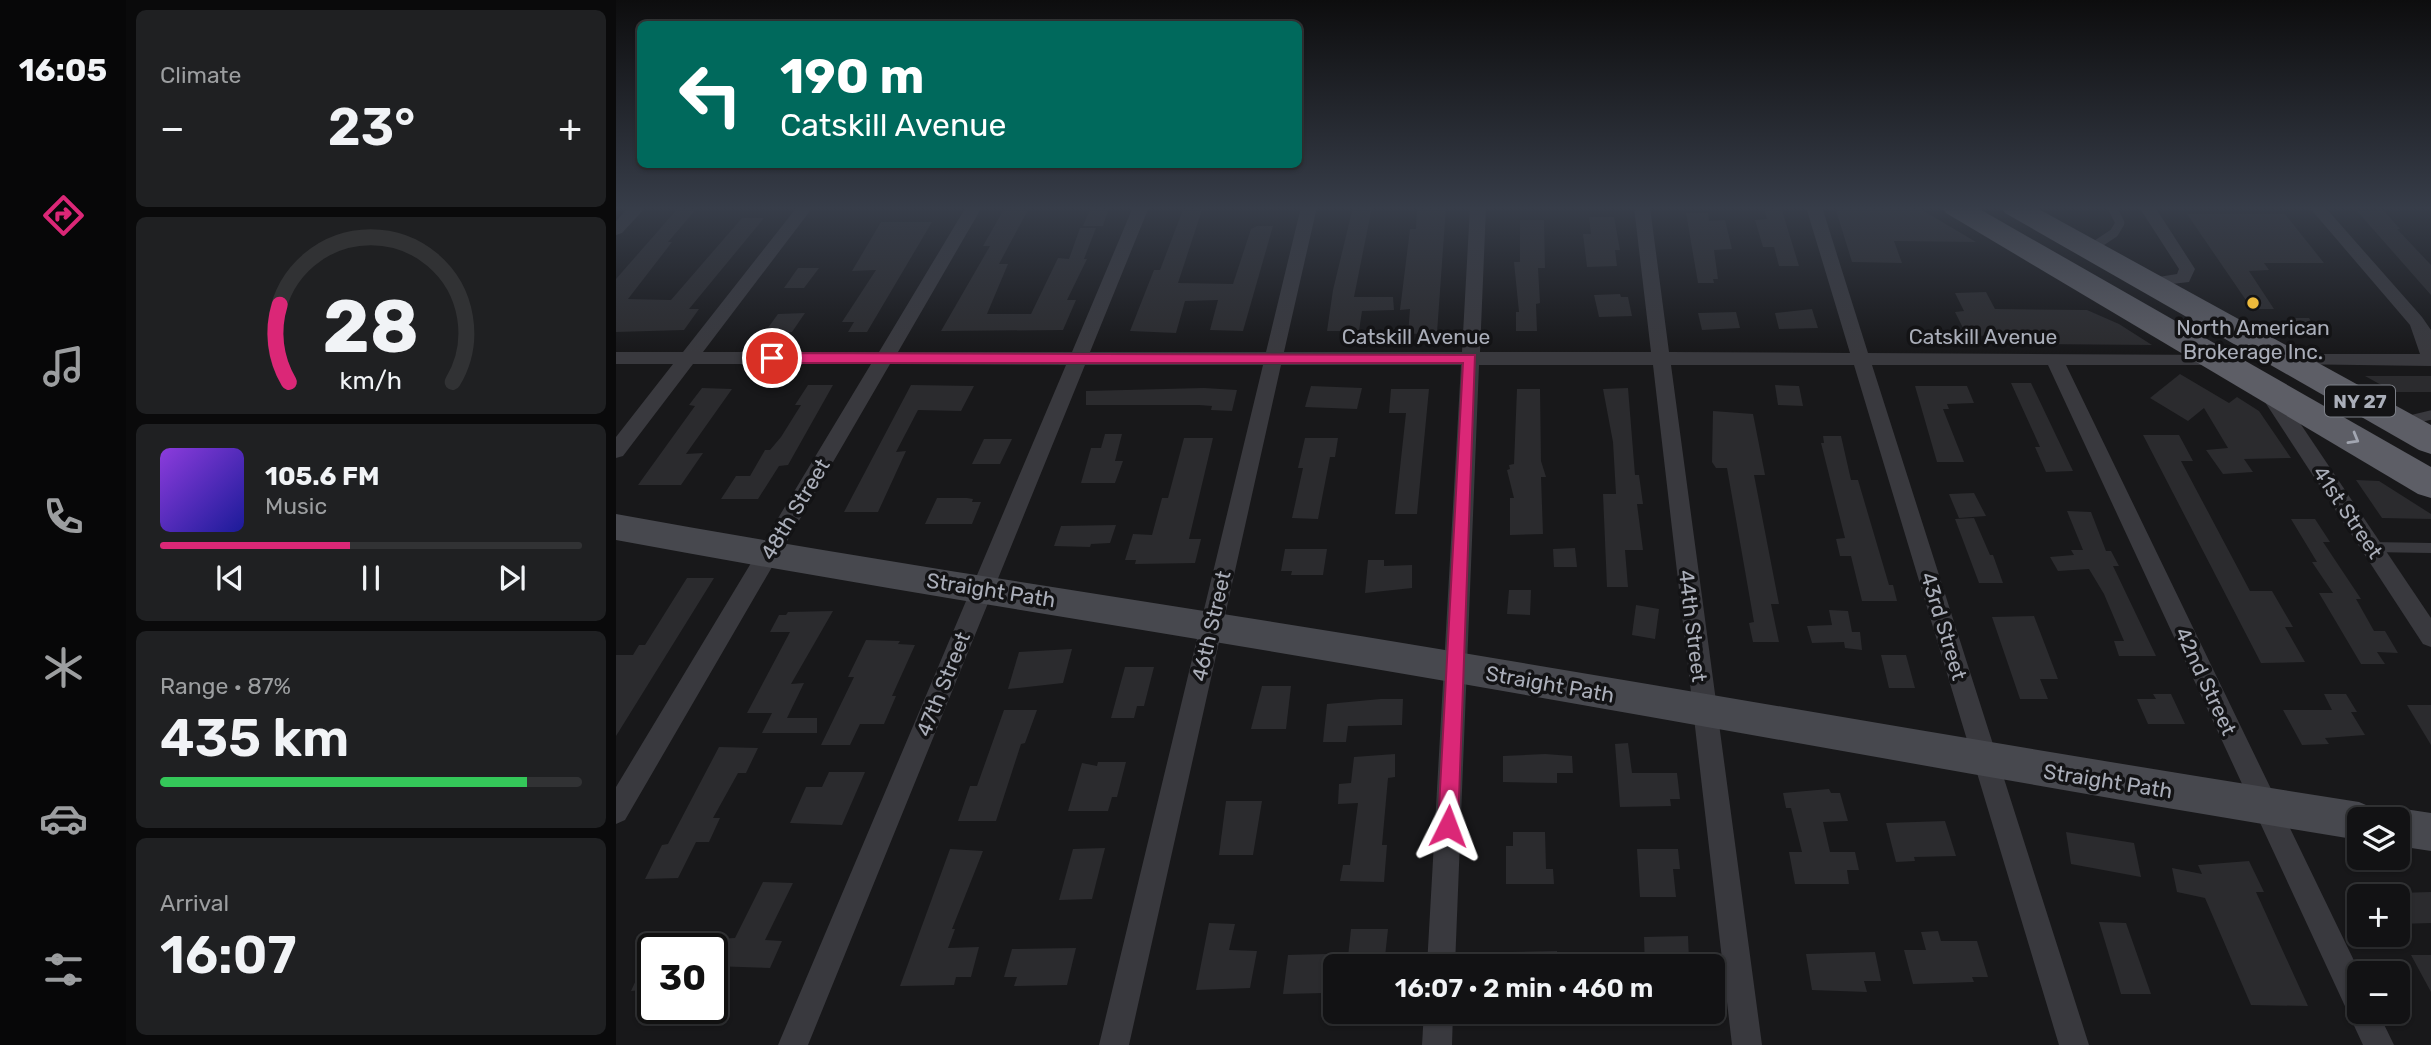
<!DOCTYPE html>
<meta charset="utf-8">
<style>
:root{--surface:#121214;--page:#1f2022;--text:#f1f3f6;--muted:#9c9ea0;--line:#313234;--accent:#db2777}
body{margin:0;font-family:Rubik,sans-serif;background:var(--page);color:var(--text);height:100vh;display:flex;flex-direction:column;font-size:26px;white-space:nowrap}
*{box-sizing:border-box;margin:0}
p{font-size:23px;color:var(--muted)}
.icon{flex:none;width:38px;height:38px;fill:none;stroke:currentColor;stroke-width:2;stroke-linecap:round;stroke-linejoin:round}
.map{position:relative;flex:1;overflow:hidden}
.panel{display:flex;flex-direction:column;gap:10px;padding:10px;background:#0a0a0b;width:490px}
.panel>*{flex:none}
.hud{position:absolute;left:21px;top:21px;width:665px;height:147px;border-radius:10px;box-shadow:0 2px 5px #0004,0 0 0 2px var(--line);background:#00695c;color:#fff;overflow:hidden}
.tools{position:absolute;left:1731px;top:807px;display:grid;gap:14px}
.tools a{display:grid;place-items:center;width:63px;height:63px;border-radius:10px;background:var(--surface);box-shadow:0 2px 5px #0004,0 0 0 2px var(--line);font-size:35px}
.speed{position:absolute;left:21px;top:933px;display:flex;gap:14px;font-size:35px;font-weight:700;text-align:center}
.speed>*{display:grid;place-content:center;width:91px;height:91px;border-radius:50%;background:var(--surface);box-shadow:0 2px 5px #0004,0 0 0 2px var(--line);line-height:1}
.speed .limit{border:4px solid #111;border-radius:10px;background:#fff;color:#111}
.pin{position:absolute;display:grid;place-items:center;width:60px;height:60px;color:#fff;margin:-30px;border:4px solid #fff;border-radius:50%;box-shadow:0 2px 7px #0007}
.me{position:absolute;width:77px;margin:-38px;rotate:3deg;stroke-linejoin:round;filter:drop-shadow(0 0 5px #0008)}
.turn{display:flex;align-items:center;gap:24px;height:147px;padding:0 28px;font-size:32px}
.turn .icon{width:91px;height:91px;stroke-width:2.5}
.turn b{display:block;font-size:49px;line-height:60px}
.big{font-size:52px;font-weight:600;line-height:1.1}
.panel .widget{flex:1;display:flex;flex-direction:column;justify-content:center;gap:10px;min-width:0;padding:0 24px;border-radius:10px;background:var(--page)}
.panel .dial{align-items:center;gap:0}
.dial svg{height:182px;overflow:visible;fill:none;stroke:var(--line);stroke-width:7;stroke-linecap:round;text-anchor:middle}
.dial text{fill:var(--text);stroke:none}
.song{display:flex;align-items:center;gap:21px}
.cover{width:84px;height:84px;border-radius:10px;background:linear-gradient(135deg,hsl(270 70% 55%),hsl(240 70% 35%))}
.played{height:7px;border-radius:4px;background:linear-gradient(90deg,var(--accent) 45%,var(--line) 45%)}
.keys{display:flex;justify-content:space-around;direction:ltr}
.heat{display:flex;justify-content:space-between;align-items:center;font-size:38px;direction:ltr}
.charge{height:10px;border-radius:5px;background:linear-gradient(90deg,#34c759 87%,var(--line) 0)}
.trip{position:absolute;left:707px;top:954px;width:402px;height:70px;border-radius:10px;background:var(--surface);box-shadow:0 2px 5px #0004,0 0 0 2px var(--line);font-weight:600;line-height:70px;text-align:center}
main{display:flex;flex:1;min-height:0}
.tab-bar{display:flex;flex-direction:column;width:126px;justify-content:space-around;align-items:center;background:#070708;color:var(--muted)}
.tab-bar .icon{width:49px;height:49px}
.tab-bar .selected{color:var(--accent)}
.tab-bar b{font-size:32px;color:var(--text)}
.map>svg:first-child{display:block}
.building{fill:#2b2b2e}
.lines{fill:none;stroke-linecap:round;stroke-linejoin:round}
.service-far1{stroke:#39393e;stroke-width:9}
.service{stroke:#39393e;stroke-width:10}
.minor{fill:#39393e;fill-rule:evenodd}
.secondary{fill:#47484e;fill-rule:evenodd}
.trunk{fill:#5d5e66;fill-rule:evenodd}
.oneway{stroke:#a2a6b1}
.route{fill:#db2777;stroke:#8e194d;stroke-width:2}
.poi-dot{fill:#edba3c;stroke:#131315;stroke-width:2.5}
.labels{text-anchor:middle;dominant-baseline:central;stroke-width:7;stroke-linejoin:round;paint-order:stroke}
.shield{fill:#131315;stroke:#7d8088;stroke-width:2}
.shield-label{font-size:19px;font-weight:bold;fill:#aaaeb9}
.poi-label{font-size:21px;fill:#aaaeb9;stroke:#131315}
.street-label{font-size:21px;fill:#aaaeb9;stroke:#131315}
</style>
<main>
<nav class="tab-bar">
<b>16:05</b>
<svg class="icon selected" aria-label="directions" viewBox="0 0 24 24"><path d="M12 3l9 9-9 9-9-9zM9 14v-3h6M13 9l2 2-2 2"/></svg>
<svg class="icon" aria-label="music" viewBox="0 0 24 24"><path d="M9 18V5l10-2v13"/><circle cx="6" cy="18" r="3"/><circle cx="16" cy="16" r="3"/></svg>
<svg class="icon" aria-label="phone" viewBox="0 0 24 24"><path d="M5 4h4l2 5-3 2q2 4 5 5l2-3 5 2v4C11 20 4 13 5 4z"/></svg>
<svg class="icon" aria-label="climate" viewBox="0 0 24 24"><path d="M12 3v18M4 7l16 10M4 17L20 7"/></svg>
<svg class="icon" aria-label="car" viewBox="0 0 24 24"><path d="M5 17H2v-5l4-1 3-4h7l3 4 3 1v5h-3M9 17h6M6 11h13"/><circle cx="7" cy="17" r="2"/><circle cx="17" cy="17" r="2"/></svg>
<svg class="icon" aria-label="filters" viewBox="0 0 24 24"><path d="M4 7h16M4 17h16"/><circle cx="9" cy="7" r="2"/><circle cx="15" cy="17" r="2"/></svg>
</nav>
<section class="panel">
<div class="widget"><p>Climate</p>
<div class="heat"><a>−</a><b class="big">23°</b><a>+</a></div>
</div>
<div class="widget dial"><svg viewBox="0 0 100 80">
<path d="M14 69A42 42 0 1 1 86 69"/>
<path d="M14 69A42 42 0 0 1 10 35" stroke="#db2777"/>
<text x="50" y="56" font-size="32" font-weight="700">28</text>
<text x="50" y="72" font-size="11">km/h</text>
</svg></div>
<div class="widget">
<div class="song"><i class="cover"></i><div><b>105.6 FM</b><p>Music</p></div></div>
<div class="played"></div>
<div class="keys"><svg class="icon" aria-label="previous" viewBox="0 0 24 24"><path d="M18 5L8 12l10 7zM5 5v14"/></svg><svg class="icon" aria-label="pause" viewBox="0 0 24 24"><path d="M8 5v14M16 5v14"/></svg><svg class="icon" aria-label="next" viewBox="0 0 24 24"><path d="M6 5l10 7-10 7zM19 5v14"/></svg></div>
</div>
<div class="widget"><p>Range · 87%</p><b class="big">435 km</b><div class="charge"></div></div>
<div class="widget"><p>Arrival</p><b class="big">16:07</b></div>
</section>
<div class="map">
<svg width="1815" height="1045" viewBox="0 0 1815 1045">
<rect width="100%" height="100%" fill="#18181a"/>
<!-- building -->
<g class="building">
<polygon points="63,207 82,207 52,242 56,242 12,299 55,300 126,218 148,218 73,309 83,309 68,330 0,332 0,279"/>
<polygon points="475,207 493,207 487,226 467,226"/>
<polygon points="568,207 587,207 562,283 617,284 635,229 641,226 657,226 627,331 594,330 602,300 569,301 560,333 514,331 538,270 544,270"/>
<polygon points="737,207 756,207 738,297 777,297 778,310 746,311 743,331 711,331 717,290"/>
<polygon points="801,207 830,207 821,333 792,334 794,309 784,310 794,229 800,229"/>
<polygon points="1165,207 1183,266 1163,266 1158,247 1147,247 1139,220 1151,219 1148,208"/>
<polygon points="1219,207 1301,207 1360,242 1278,241 1286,263 1236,262"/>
<polygon points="388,209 412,210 383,264 392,264 371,314 415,314 442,258 453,259 464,228 480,228 468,259 471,259 451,300 460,300 447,330 325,331 374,246 367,246"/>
<polygon points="1741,211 1768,211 1784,229 1781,229 1815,265 1815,295"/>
<polygon points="1070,213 1092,213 1093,221 1109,220 1116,249 1098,250 1102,279 1097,279 1098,283 1082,283"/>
<polygon points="1571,214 1669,214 1708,263 1648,263 1653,270 1633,271 1658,309 1636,309"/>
<polygon points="973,217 998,217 1004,250 999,250 1001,266 971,267 967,234 975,234"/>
<polygon points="904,220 928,220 929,268 922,268 924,303 920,304 921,331 900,331 900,312 903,312 898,262 904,262"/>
<polygon points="265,222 316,222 251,332 232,332 238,322 226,322 260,270 236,271"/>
<polygon points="182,268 203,268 188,288 168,288"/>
<polygon points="1370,292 1379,309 1471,310 1503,324 1536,345 1419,344 1415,335 1351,336 1339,312 1348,311 1339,293"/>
<polygon points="1004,294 1005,297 1012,297 1016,316 983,317 978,295"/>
<polygon points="1196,309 1202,328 1163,329 1159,313"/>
<polygon points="1120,312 1124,328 1086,330 1082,313"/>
<polygon points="189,313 176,332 149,332 162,314"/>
<polygon points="1674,318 1693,318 1704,335 1685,334"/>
<polygon points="1564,374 1613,403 1621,397 1643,411 1675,458 1628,459 1637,472 1607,474 1590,450 1612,448 1588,408 1572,421 1534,398"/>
<polygon points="1749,376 1815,376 1815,392 1778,392"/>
<polygon points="1395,383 1415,383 1457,471 1430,472 1419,447 1424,447"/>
<polygon points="192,385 217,385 172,465 163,466 142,499 105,499 120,476 134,476 149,450 154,450 165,437 185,405 179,405"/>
<polygon points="295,385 358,386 345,411 302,410 280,452 290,451 262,512 228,512"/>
<polygon points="1159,385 1183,386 1187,406 1162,405"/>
<polygon points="695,386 746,388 741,409 689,407"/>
<polygon points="1299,386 1351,386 1358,403 1331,404 1333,409 1327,409 1348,462 1321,462"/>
<polygon points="86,388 116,389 70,454 87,453 65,485 22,485 79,406 73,405"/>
<polygon points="588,388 621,390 616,411 595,410 596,406 583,405 470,405 470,391"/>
<polygon points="1012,388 1019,475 1023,475 1027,504 1021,504 1027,550 1009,550 1012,587 991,587 987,494 1000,494 997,442 987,389"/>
<polygon points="775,389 813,389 801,514 779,514 790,413 773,413"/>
<polygon points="901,389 924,389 925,461 930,477 925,477 927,534 894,535 894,498 898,498 891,470 894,469 893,465 898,464"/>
<polygon points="1097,411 1137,414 1149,475 1138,475 1163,604 1155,604 1163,642 1137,642 1133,623 1138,622 1111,468 1100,468 1096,462"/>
<polygon points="489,434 506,434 499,461 507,461 499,483 465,483 475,448 485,448"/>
<polygon points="1527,435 1563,435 1577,461 1565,461 1634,591 1656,591 1677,627 1669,627 1689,662 1645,663"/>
<polygon points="1207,436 1225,436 1235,480 1242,480 1273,585 1277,585 1281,601 1246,601 1235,556 1224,556 1220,539 1229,538 1205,443 1208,443"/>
<polygon points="568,438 597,438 573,539 585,539 579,563 519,564 520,560 509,560 517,534 536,535 546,498 552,498"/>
<polygon points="689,438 722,438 719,457 714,457 702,519 676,518 687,468 682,468"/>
<polygon points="368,439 396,439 384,464 356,464"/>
<polygon points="1740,480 1763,481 1815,514 1815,519 1766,518"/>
<polygon points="1358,493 1370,516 1343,518 1333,494"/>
<polygon points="321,498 351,498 357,499 356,502 365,502 356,524 309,524"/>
<polygon points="1451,511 1475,512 1490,551 1495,551 1503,566 1497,566 1540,656 1503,656 1498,641 1508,641 1488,594 1473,569 1442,571 1434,557 1458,555 1455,550 1467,550"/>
<polygon points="1358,518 1374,555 1377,555 1387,583 1363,583 1339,519"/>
<polygon points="1675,519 1699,519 1714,542 1707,542 1745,599 1740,599 1758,631 1769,631 1782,653 1761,652 1769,664 1745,664 1703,593 1717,593 1696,562 1701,562"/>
<polygon points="500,525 494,543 475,544 474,547 438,546 445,526"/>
<polygon points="959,548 961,567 938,567 937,549"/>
<polygon points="669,549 711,549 707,575 675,575 676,571 665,571"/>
<polygon points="752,560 768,560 768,566 796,565 796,588 749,593"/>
<polygon points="71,578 98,578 0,736 0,655 17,655 23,645 29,645"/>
<polygon points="893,590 915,590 914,615 891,614"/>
<polygon points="1020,605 1043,609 1039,639 1016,635"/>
<polygon points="1213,610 1232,611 1236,632 1244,632 1246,650 1229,648 1228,642 1196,643 1191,626 1216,625"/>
<polygon points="217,611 175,684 188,683 171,718 201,718 201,733 146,733 156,713 131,713 174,632 154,632 163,615 170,615 172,612"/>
<polygon points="1418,616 1442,679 1424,679 1432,699 1404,699 1376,617"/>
<polygon points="250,640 284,641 282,644 299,645 276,696 280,696 268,724 244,724 234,745 205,745 238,677 232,677"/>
<polygon points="456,649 447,683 392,689 403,652"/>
<polygon points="1265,655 1290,655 1299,688 1273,688"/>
<polygon points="509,667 538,667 528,706 521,706 518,718 495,718"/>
<polygon points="646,686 675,686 670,729 635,729"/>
<polygon points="1537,694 1555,694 1569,724 1532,724 1521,699 1540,699"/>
<polygon points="1708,694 1730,694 1741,712 1735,712 1749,735 1709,738 1713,744 1686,745 1667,710 1716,710"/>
<polygon points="765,699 787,699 786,725 732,726 730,742 707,742 711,704"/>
<polygon points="1791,705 1815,705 1815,745"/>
<polygon points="388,710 421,710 409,743 405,744 380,821 342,821 354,786 361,786"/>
<polygon points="1012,743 1016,773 1061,773 1064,799 1054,799 1055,806 1004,807 999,744"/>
<polygon points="103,747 142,748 130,773 122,773 97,818 104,818 93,842 80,842 62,878 29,879 46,845 52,844"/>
<polygon points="779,754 779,777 772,778 766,845 771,845 768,882 724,881 727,865 734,865 742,803 722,804 723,784 735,783 738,757"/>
<polygon points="929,754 956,756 957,773 941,773 941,783 887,782 887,756"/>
<polygon points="482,762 510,762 501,797 496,797 492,811 452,811 466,763 481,766"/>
<polygon points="213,772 249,772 226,825 174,823 190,787 206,787"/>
<polygon points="1213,789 1215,793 1224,793 1232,821 1207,822 1214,852 1239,852 1243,870 1231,870 1233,884 1179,884 1173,852 1186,852 1175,808 1170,808 1167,793"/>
<polygon points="610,801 646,801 637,855 603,855"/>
<polygon points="1329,821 1340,856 1298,857 1299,861 1280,862 1270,823"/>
<polygon points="897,832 929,832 930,869 937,869 938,884 890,884 890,846 897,846"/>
<polygon points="1450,832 1518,843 1525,877 1455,864"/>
<polygon points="489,848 476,899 443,900 457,849"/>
<polygon points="334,849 367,851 336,929 339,929 332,948 363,947 355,977 340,977 338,985 284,986"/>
<polygon points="1021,849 1062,849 1064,869 1057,869 1060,897 1024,897"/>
<polygon points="1633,861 1648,892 1640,892 1692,1006 1635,1005 1589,898 1561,892 1556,868 1586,874 1582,865"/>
<polygon points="147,882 177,883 149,940 166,941 154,968 96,966 96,939 119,938"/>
<polygon points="1815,892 1815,923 1782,924 1782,893"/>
<polygon points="1483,922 1510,923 1535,994 1505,994"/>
<polygon points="593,923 619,924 613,950 641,951 634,988 580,990"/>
<polygon points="735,929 772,929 768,966 731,966"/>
<polygon points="1322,931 1325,941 1361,941 1372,977 1356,977 1358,982 1297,984 1288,950 1310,950 1305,932"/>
<polygon points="1072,936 1073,960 1066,960 1066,966 1029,966 1028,937"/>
<polygon points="37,943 37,989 15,991"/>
<polygon points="460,948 451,985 398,986 401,977 388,977 396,949"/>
<polygon points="941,951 942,966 895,966 894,952"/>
<polygon points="1259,952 1265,981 1248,981 1251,992 1196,990 1190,954"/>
<polygon points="711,954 708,993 667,994 672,955"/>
<polygon points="1795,955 1815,955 1815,992"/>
</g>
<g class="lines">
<!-- service-far1 -->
<g class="service-far1">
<polyline points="1474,249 1498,233 1504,223 1496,207"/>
<polyline points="1790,421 1815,415"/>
</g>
<!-- service -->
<polyline class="service" points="1755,547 1815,548"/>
<!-- minor -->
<g class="minor">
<polygon points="13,207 30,207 6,233 0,235 0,221"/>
<polygon points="181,207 197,207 87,352 263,352 350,207 366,207 282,352 456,352 517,207 533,207 474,352 650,352 685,207 701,207 668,352 846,352 854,207 870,207 864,352 1035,352 1018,207 1034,207 1053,352 1234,353 1190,207 1206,207 1252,353 1605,355 1608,359 1605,363 1599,365 1450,365 1744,973 1743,1012 1762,1012 1778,1045 1747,1045 1432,365 1256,365 1473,1045 1443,1045 1238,365 1055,365 1146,1045 1116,1045 1037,365 863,365 839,966 811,966 845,365 665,365 513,1045 483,1045 647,365 469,365 192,1045 162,1045 450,365 274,364 9,820 0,824 0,787 255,364 77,364 7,456 0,458 0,437 57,364 0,364 0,352 67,352"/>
<polygon points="1523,207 1539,207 1579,269 1573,282 1530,287 1528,283 1530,279 1561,274 1563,269"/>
<polygon points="1693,207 1709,207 1806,317 1815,330 1815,366 1666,364 1663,360 1672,354 1804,354 1794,325"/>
<polygon points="1652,384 1659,386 1815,618 1815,647 1807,644 1645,396 1643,391"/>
<polygon points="808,1012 837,1012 836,1045 806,1045"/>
</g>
<!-- secondary -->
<g class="secondary">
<path d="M 0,514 C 280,565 561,605 841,652 C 1142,702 1442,755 1743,802 L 1757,808 L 1762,819 L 1743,819 L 1743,840 C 1442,791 1142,735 841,683 C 561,634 280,592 0,540 Z"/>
<polygon points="1782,808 1815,813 1815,851 1782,846 1782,819 1766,819 1768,813"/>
</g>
<!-- trunk -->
<g class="trunk">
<polygon points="1326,207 1360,207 1815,467 1815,498 1802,494 1330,213"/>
<polygon points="1385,207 1419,207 1815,425 1815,454 1803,450 1389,213"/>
</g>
</g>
<!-- one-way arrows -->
<defs><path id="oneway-chevron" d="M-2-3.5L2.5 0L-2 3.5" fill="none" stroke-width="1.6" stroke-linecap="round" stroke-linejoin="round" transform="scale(1.75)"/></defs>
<use class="oneway" href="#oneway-chevron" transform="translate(1738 439) rotate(30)"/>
<!-- sky -->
<linearGradient id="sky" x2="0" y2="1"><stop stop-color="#0d0d0e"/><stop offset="0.59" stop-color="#373d49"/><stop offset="1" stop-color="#373d49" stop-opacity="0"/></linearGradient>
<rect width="1815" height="353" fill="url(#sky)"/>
<!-- route -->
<polygon class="route" points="156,353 859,355 842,826 839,833 832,836 825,833 822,826 847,363 156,363 150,358"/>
<!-- markers -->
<circle class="poi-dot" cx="1637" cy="303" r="7"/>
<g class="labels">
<!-- shield labels -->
<rect class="shield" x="1709" y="385.5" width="70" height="31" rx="5"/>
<g class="shield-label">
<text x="1744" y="401">NY 27</text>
</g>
<!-- poi labels -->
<g class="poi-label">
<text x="1637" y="327">North American<tspan x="1637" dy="24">Brokerage Inc.</tspan></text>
</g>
<!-- street labels -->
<g class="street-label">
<text x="800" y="336">Catskill Avenue</text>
<text x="1367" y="336">Catskill Avenue</text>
<text transform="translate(179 509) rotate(-59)">48th Street</text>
<text transform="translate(1732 512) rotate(56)">41st Street</text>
<text transform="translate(375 590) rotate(9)">Straight Path</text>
<text transform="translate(595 626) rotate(-77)">46th Street</text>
<text transform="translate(1077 626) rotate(83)">44th Street</text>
<text transform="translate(1328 626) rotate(73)">43rd Street</text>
<text transform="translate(1590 681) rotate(65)">42nd Street</text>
<text transform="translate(327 684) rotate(-68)">47th Street</text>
<text transform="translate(934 684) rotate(10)">Straight Path</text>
<text transform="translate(1492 781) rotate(9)">Straight Path</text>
</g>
</g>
</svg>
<div class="tools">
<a><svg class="icon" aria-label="layers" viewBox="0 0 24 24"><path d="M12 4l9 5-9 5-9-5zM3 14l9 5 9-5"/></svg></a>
<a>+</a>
<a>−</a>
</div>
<div class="speed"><div class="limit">30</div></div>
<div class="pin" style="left:156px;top:358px;background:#d93025"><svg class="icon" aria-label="arrive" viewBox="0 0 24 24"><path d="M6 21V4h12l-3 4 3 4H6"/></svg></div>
<svg class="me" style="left:832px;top:826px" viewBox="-20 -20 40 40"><path d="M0-17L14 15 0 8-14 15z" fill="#db2777" stroke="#fff" stroke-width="4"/></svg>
<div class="trip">16:07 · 2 min · 460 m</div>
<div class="hud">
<div class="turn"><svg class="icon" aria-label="left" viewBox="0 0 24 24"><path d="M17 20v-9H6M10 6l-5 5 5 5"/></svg><div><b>190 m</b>Catskill Avenue</div></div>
</div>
</div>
</main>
